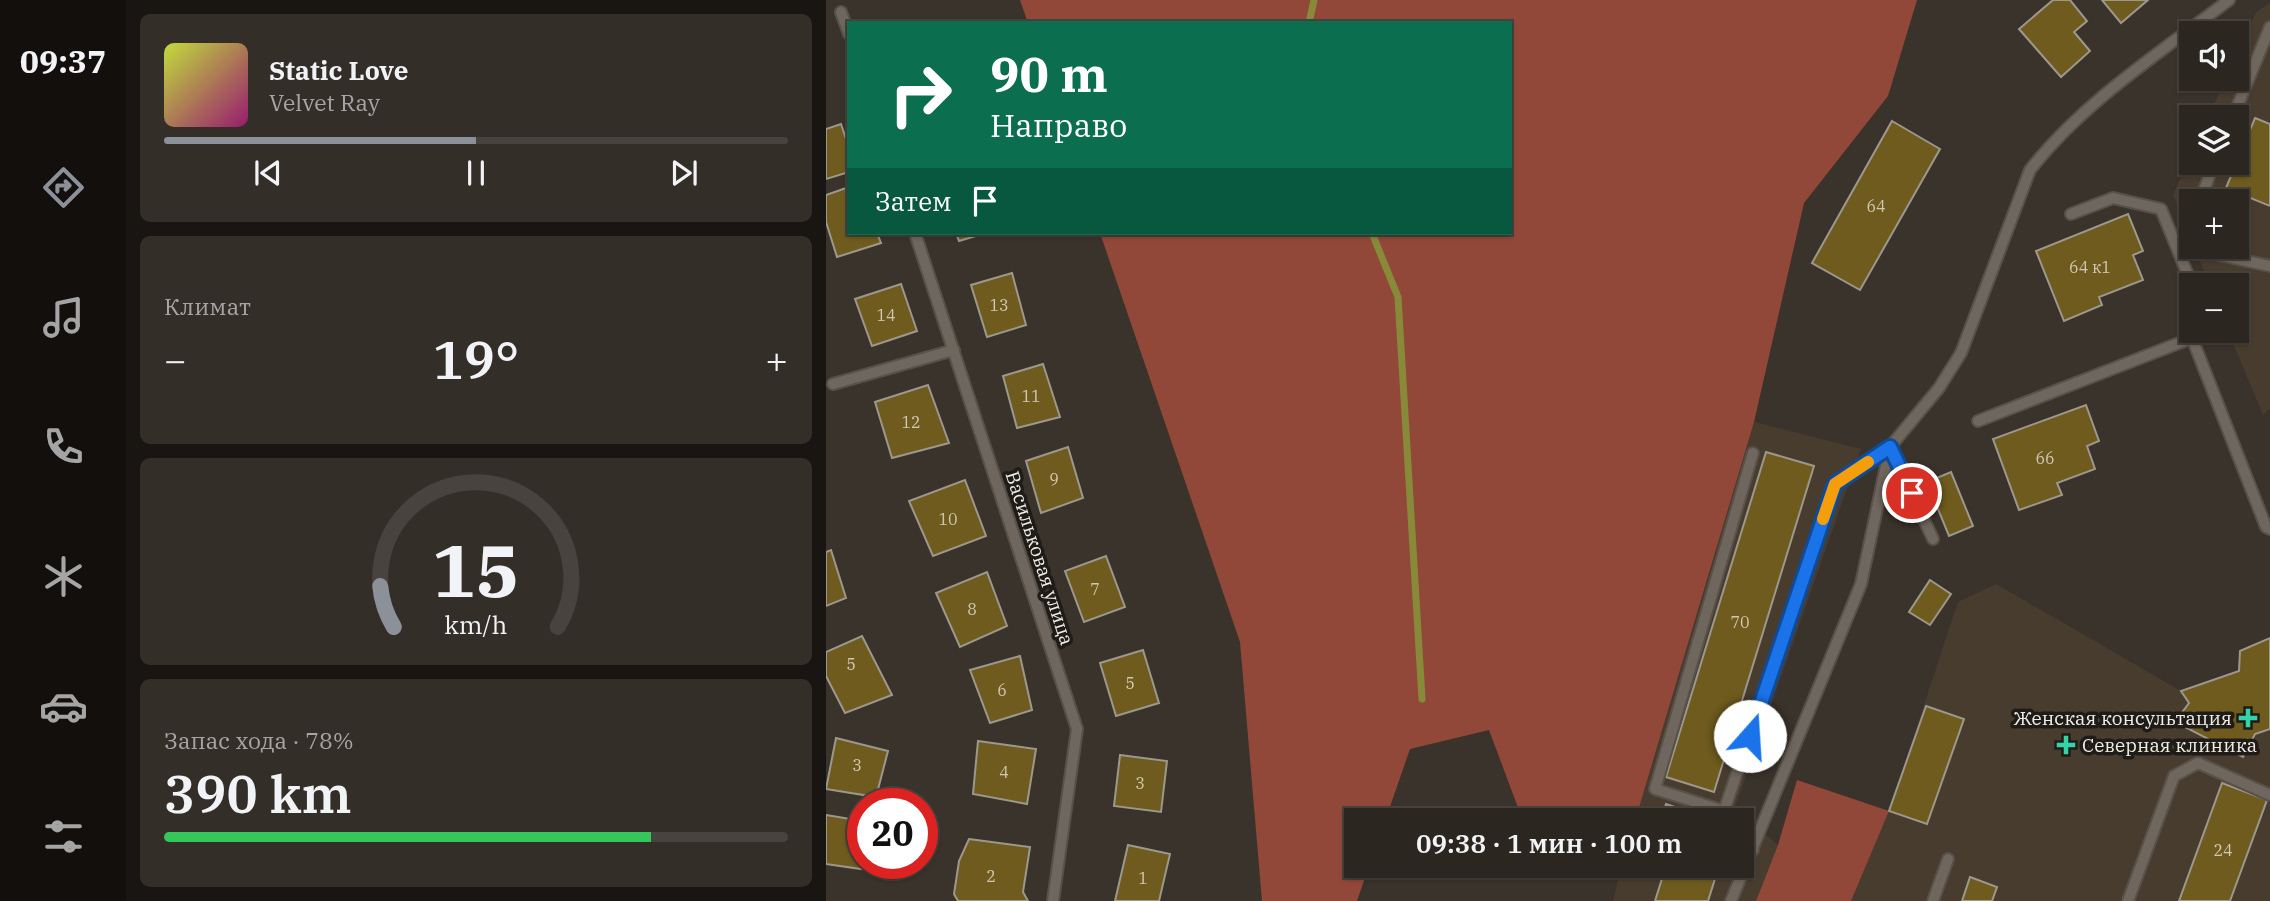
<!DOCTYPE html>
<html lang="ru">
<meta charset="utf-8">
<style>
:root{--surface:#2c2620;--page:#342e29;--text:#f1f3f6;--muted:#a6a5a5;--line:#48433e;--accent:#8c9099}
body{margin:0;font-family:"IBM Plex Serif",serif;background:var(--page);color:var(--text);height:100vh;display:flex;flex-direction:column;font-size:26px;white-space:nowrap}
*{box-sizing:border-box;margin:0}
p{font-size:23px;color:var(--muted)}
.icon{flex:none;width:38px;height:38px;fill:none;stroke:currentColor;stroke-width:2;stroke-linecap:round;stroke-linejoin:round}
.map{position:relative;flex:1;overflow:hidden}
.panel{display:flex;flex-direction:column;gap:14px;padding:14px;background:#181512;width:700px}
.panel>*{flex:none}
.top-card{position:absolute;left:21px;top:21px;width:665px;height:214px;border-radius:0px;box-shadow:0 2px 5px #0004,0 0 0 2px var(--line);background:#0b6e4f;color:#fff;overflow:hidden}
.tools{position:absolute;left:1353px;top:21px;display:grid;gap:14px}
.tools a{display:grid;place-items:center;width:70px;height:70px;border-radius:0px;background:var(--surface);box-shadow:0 2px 5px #0004,0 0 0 2px var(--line);font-size:35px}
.speed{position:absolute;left:21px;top:788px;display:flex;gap:14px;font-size:35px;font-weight:700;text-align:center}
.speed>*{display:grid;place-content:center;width:91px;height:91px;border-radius:50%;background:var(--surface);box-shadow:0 2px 5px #0004,0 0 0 2px var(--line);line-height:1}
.speed .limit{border:10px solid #d22;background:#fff;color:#111}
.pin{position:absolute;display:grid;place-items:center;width:60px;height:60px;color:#fff;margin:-30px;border:4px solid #fff;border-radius:50%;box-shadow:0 2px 7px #0007}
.me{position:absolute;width:77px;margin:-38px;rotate:19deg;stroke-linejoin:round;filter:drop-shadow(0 0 5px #0008)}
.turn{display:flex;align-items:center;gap:24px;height:147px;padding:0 28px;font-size:32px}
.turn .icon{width:91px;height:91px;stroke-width:2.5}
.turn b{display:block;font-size:49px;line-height:60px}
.then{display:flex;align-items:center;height:66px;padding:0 28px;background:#0003;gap:14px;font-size:26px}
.big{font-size:52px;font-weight:600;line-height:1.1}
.panel .card{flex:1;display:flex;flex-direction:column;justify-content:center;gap:10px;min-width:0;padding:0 24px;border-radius:10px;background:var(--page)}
.panel .dial{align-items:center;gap:0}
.dial svg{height:182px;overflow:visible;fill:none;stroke:var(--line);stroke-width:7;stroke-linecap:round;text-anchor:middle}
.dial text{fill:var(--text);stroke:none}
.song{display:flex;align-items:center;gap:21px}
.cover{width:84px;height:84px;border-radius:10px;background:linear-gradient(135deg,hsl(70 70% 55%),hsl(320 70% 35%))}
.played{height:7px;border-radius:4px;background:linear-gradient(90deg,var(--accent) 50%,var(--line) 50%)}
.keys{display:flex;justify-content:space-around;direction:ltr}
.heat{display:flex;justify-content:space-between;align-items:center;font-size:38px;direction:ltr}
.charge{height:10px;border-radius:5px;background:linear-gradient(90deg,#34c759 78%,var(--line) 0)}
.trip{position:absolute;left:518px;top:808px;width:410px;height:70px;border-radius:0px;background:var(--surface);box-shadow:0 2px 5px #0004,0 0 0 2px var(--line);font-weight:600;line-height:70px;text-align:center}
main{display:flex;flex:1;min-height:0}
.dock{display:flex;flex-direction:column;width:126px;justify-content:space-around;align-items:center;background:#120f0d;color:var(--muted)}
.dock .icon{width:49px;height:49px}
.dock .active{color:var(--accent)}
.dock b{font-size:32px;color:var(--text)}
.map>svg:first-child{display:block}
.built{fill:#483c2f}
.forest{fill:#924839}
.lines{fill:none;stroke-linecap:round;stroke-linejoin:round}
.stream{stroke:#888a3a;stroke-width:7}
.building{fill:#6e5b1d;stroke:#9c988d;stroke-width:2}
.service-casing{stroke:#57514a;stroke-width:14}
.service{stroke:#6f675e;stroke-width:10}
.route-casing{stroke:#114b97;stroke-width:18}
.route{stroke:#1a73e8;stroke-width:12}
.slow{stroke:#f59e0b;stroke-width:12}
.poi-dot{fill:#34d4a8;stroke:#1f1c18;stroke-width:2.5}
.labels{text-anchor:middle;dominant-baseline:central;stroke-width:7;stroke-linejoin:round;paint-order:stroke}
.number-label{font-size:16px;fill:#d0c8b4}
.street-label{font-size:19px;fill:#f0ece7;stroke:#1f1c18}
.poi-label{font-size:19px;fill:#f0ece7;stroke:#1f1c18;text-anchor:end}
</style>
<main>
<nav class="dock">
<b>09:37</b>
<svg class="icon active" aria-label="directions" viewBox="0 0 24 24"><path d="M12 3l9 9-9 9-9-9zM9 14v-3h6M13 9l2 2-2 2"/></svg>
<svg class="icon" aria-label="music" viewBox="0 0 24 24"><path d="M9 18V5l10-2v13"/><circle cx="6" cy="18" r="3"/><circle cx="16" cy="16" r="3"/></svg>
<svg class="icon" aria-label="phone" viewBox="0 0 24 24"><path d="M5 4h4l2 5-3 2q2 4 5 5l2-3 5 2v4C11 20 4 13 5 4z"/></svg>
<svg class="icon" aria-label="climate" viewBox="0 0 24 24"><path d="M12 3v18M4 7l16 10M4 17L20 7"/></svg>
<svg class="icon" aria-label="car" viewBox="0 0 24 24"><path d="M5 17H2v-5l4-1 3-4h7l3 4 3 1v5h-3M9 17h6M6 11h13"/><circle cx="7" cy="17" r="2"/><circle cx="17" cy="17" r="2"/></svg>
<svg class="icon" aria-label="filters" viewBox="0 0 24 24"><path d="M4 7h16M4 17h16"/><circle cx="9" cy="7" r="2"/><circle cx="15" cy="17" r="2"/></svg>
</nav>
<section class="panel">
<div class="card">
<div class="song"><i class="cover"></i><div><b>Static Love</b><p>Velvet Ray</p></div></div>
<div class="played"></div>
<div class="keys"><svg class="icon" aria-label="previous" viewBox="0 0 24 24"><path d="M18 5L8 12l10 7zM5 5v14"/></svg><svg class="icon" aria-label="pause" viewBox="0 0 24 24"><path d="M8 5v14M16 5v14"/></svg><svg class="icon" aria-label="next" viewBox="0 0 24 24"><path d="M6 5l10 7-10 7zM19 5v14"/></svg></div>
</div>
<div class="card"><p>Климат</p>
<div class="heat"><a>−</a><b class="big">19°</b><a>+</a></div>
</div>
<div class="card dial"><svg viewBox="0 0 100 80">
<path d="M14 69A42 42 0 1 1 86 69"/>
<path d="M14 69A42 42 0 0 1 8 51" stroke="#8c9099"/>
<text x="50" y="56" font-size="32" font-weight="700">15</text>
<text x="50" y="72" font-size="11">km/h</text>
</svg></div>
<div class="card"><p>Запас хода · 78%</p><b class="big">390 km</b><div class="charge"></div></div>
</section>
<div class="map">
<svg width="1444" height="901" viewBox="0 0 1444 901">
<rect width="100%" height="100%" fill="#3a332b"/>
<!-- built -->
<g class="built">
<polygon points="1444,3 1444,409 1437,415 1402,331 1410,331 1410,285 1384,285 1368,247 1410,247 1410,201 1365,201 1365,239 1347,195 1365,155 1365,163 1410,163 1410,117 1382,117 1400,79 1410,79 1411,55 1430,12"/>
<polygon points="928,422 1035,449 908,810 952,845 930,901 787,901 795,866 915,866 915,821 809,821"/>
<polygon points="1170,584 1355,691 1363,703 1350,723 1417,757 1429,734 1444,729 1444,901 1025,901 1063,811 1132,602"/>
</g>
<!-- forest -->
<g class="forest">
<polygon points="194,0 1091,0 1062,96 978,203 928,422 809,821 697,821 663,730 584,749 559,821 530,821 530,866 543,866 531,901 436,901 414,642 274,233 684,233 684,23 202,23"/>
<polygon points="971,780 1063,811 1025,901 930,901 952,845"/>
</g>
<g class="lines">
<!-- stream -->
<g class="stream">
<polyline points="483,23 488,0"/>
<polyline points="546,233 572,297 596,699"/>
</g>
</g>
<!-- building -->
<g class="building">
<polygon points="1227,0 1244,0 1261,21 1248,32 1264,51 1235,77 1193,29"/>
<polygon points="1276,0 1322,0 1295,23"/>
<polygon points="1429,118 1444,124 1444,206 1400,188"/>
<polygon points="1066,121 1114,149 1034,290 986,263"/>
<polygon points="15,124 23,148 23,172 0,179 0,129"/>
<polygon points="23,187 23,233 51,233 55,243 11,257 0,222 0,195"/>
<polygon points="1302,214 1317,251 1307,255 1317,280 1273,297 1276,305 1238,321 1210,251"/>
<polygon points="130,233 160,233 133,241"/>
<polygon points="186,273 200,325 161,337 145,285"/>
<polygon points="75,284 91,331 46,346 29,299"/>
<polygon points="217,364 234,417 191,428 177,376"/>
<polygon points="102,385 123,443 66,458 49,402"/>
<polygon points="1260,405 1273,441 1261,446 1269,469 1231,483 1236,495 1193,510 1167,439"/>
<polygon points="242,447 257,498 215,513 200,461"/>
<polygon points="940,452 988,466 888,792 840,777"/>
<polygon points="1125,472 1147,526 1123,536 1101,482"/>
<polygon points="139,480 160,536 107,556 83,501"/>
<polygon points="5,550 20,598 0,606 0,552"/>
<polygon points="280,556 299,607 258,622 239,571"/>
<polygon points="161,572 181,626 134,647 110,593"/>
<polygon points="1104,580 1125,594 1104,625 1083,612"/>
<polygon points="36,636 66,695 19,713 0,676 0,652"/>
<polygon points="1444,638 1444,729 1429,734 1417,757 1349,722 1363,703 1355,691 1413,671 1414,651"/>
<polygon points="317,650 333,703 290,716 274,663"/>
<polygon points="194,656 206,710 164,723 144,670"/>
<polygon points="1100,706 1138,719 1101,824 1063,811"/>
<polygon points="10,738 62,751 50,797 0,789"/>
<polygon points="152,741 210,749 201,804 147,794"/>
<polygon points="294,755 341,761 335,812 288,806"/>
<polygon points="1396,783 1441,800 1404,901 1353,901"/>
<polygon points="840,804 890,821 835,821"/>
<polygon points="0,815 37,821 35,869 0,864"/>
<polygon points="143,839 204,847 197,892 202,901 132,901 128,894 133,861"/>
<polygon points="302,845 344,854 333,901 289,901"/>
<polygon points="840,866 893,866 882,901 829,901"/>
<polygon points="1144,877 1171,887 1166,901 1136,901"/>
</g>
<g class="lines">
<!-- service casing -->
<g class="service-casing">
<g id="service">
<polyline points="15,12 23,34"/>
<polyline points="1407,117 1444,27"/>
<polyline points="1374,201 1388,163"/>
<polyline points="1245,214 1287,198 1335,209 1366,285"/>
<polyline points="89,233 251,729 227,901"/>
<polyline points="1391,247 1393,255 1444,266"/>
<polyline points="1368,331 1366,338 1440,527 1444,529"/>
<polyline points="7,384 128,350"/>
<polyline points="1152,421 1366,338"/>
<polyline points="898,811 829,789 927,453"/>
<polyline points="905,821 898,811 1009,484 1064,447 1107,539"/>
<polyline points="915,834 927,850"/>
<path d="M 905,901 L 1035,584 L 1064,447 L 1113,388 L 1135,353 L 1204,170 C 1257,102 1335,52 1403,0"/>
<polyline points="1107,901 1122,859"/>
<polyline points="1302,901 1348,776 1372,763 1444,795"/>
</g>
</g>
<!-- service -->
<use href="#service" class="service"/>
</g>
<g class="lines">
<!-- route casing -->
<g class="route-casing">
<polyline id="route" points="924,736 1009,484 1064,447 1086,493"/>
</g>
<!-- route -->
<use href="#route" class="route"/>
<!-- slow -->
<polyline class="slow" points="997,519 1009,484 1042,462"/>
</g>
<!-- markers -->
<g class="poi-dot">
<path d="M1418.5 707.5h7v7h7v7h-7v7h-7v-7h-7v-7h7z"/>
<path d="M1236.5 734.5h7v7h7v7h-7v7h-7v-7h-7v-7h7z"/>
</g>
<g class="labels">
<!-- number labels -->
<g class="number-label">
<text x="1050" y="206">64</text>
<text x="1264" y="267">64 к1</text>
<text x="173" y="305">13</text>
<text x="60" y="315">14</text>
<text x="205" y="396">11</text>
<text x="85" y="422">12</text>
<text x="1219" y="458">66</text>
<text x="228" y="479">9</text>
<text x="122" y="519">10</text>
<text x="269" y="589">7</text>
<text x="146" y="609">8</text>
<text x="914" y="622">70</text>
<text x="25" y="664">5</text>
<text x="304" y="683">5</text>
<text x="176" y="690">6</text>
<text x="31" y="765">3</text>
<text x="178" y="772">4</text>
<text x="314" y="783">3</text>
<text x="1397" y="850">24</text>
<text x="165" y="876">2</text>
<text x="317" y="878">1</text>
</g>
<!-- street labels -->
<g class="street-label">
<text transform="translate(214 558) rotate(72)">Васильковая улица</text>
</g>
<!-- poi labels -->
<g class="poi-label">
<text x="1406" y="718">Женская консультация</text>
<text x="1256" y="745" text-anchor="start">Северная клиника</text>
</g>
</g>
</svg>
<div class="tools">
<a><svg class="icon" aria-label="sound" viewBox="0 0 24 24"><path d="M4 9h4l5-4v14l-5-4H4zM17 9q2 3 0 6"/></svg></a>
<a><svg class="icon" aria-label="layers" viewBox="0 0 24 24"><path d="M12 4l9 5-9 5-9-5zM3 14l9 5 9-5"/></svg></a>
<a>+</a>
<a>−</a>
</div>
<div class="speed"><div class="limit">20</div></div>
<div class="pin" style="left:1086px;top:493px;background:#d93025"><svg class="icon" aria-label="arrive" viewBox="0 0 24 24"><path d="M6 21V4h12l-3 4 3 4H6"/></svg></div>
<svg class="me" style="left:924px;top:736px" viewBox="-20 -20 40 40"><circle r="19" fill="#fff"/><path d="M0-13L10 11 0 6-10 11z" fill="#1a73e8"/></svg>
<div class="trip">09:38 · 1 мин · 100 m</div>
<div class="top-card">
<div class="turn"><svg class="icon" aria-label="right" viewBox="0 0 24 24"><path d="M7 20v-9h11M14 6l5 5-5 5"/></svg><div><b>90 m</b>Направо</div></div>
<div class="then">Затем<svg class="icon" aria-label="arrive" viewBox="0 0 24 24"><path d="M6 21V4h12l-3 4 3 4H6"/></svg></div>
</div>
</div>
</main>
